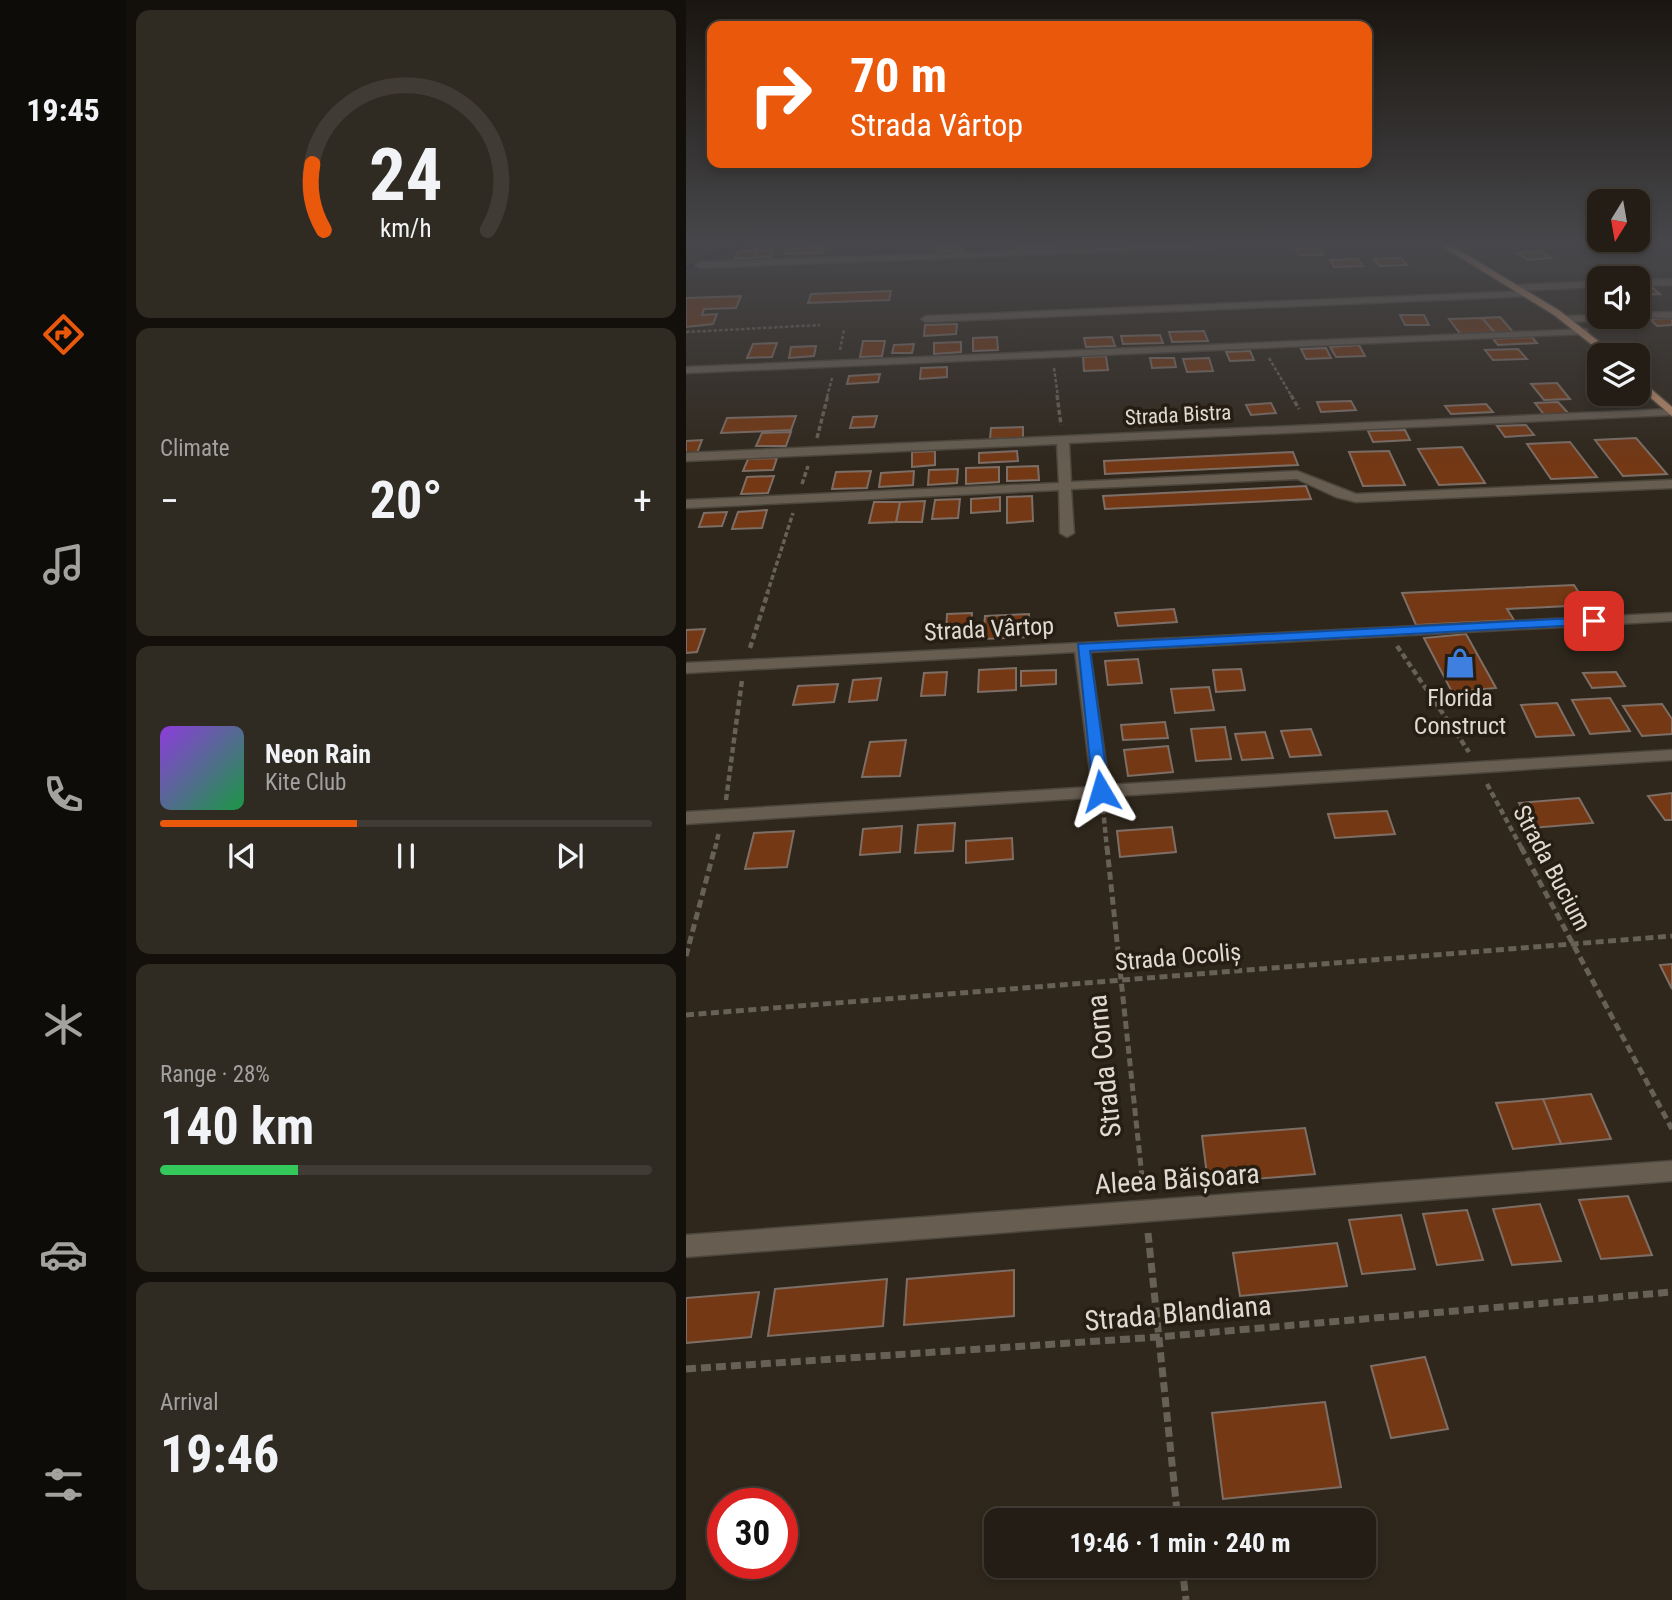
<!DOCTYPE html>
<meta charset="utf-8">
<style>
:root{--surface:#231d15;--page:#2f2a22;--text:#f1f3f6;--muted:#a3a2a0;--line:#403b34;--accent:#ea580c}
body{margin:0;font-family:"Roboto Condensed",sans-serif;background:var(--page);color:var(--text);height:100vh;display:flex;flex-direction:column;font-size:26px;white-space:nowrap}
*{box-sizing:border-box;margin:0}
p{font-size:23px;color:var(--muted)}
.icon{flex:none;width:38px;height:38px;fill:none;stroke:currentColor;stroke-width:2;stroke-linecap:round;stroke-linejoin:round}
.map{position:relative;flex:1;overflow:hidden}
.side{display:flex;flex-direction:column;gap:10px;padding:10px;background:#13100c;width:560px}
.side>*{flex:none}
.hud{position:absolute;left:21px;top:21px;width:665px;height:147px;border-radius:14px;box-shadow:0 4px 10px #0003,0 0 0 2px var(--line);background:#ea580c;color:#fff;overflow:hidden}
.needle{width:46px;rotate:191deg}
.buttons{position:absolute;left:901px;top:189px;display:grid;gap:14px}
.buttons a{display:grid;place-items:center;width:63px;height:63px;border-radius:14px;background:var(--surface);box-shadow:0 4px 10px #0003,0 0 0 2px var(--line);font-size:35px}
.speed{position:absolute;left:21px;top:1488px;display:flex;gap:14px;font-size:35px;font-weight:700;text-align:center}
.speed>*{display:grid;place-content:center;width:91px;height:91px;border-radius:50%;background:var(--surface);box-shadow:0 4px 10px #0003,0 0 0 2px var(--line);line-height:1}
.speed .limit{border:10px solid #d22;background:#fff;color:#111}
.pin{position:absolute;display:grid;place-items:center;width:60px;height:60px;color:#fff;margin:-30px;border-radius:14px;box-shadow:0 4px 10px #0006}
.me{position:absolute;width:77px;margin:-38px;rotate:353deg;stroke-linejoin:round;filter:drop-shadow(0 0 5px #0008)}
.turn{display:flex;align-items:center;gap:24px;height:147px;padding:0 28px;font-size:32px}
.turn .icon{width:91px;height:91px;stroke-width:2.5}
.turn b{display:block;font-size:49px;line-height:60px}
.big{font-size:52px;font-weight:700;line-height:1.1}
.side .tile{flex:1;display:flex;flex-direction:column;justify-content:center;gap:10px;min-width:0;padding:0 24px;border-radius:14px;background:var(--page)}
.side .dial{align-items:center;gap:0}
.dial svg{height:182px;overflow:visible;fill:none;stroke:var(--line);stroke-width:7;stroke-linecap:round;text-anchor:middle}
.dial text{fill:var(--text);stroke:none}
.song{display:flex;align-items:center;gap:21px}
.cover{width:84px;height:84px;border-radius:10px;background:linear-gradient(135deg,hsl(270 70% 55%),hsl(140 70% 35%))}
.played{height:7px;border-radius:4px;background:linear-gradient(90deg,var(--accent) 40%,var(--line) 40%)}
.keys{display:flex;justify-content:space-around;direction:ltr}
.heat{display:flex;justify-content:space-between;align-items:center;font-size:38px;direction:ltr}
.charge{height:10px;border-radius:5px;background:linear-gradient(90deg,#34c759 28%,var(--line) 0)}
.trip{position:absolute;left:298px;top:1508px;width:392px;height:70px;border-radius:14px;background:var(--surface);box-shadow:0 4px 10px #0003,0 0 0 2px var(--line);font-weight:700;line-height:70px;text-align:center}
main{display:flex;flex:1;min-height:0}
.dock{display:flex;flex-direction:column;width:126px;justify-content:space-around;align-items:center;background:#0e0c08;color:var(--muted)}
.dock .icon{width:49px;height:49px}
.dock .on{color:var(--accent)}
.dock b{font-size:32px;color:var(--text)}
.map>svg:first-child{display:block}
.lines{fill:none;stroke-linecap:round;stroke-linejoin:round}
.stream{stroke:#001b23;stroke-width:3.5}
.building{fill:#743814;stroke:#7d6e66;stroke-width:2}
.minor-casing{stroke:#4b453b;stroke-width:3}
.primary-casing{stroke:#4b453b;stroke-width:3}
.path-far4{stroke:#676056;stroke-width:2.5;stroke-dasharray:3.5 2;stroke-linecap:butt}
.path-far3{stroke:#676056;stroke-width:3.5;stroke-dasharray:5 2.5;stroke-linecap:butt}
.path-far2{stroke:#676056;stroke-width:4.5;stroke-dasharray:6 3.5;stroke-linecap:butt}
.path-far1{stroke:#676056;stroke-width:5;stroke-dasharray:8 4.5;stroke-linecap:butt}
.path{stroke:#676056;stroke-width:7;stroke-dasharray:10 5;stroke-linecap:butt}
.minor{fill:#675d51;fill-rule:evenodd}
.primary{fill:#ba8b6a;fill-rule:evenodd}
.route{fill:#1a73e8;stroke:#114b97;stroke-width:2}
.labels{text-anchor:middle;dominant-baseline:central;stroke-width:7;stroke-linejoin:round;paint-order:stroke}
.far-street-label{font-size:21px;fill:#e0dad3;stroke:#261d13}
.street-label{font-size:24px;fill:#e0dad3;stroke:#261d13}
.poi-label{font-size:24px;fill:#e0dad3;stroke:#261d13}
.near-street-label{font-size:28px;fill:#e0dad3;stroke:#261d13}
</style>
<main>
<nav class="dock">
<b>19:45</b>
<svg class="icon on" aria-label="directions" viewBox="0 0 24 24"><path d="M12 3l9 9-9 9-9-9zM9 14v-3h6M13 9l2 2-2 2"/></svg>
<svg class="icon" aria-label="music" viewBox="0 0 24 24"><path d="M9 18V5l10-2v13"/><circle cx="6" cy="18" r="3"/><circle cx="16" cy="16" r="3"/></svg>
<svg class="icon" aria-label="phone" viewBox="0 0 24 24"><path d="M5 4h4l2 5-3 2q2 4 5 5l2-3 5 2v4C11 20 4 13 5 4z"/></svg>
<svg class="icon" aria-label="climate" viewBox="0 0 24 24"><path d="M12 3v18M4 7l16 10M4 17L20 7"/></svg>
<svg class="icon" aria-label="car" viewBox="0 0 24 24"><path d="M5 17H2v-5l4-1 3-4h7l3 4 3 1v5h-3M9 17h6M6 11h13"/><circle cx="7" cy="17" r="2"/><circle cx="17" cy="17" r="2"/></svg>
<svg class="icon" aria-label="filters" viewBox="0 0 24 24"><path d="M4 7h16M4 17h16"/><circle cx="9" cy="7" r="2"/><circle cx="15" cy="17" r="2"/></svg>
</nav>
<section class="side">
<div class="tile dial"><svg viewBox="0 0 100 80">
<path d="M14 69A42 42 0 1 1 86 69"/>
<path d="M14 69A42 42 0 0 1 9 40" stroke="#ea580c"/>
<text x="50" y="56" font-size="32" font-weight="700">24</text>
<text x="50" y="72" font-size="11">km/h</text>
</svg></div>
<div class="tile"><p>Climate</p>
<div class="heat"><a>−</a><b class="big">20°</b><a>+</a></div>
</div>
<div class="tile">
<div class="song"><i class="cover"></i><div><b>Neon Rain</b><p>Kite Club</p></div></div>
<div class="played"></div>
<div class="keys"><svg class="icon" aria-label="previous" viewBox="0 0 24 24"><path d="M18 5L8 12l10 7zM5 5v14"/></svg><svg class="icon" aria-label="pause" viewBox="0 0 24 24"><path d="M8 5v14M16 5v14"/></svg><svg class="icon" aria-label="next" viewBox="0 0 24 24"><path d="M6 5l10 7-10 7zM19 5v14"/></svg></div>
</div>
<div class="tile"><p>Range · 28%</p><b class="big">140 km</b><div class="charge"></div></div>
<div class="tile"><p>Arrival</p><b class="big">19:46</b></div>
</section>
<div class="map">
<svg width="986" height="1600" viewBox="0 0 986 1600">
<rect width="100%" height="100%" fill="#2f271c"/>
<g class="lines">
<!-- stream -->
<polyline class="stream" points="0,268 57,243"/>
</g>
<!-- building -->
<g class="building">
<polygon points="366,243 367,249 332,251 332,244"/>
<polygon points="252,244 276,244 276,251 251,252"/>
<polygon points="139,247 137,253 99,254 102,248"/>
<polygon points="633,248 637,255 613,255 609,249"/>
<polygon points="71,250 67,258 49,258 53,251"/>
<polygon points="71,250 87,250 84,257 67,258"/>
<polygon points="854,251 865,258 842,260 831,253"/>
<polygon points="715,258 721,265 693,266 688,259"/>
<polygon points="672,259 677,266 648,267 644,260"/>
<polygon points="952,288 967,288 974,294 952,295"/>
<polygon points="205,291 203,300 122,303 125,294"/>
<polygon points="55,296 50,308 18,309 16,315 31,314 27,324 0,327 0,298"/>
<polygon points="714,315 738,315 743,325 719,325"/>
<polygon points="814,317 828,333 809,333 796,318"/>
<polygon points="796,318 809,333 775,335 763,319"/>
<polygon points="986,318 986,325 971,326 964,319"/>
<polygon points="271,324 270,334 238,336 239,325"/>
<polygon points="518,331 522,341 486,342 483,332"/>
<polygon points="474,335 477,343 437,344 435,336"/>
<polygon points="311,337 312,350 287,351 287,338"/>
<polygon points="426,337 429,346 400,347 398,338"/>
<polygon points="846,337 851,343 812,345 807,339"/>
<polygon points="177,341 199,341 196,356 174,357"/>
<polygon points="275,342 275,352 248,354 248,343"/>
<polygon points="91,343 86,357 61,358 67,344"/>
<polygon points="228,344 226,353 206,353 208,345"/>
<polygon points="673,345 679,356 650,357 644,347"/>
<polygon points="130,346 128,356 103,358 105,347"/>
<polygon points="640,348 645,358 620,359 615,349"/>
<polygon points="832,349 841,359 807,360 799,350"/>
<polygon points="564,351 568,360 544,361 540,352"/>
<polygon points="420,356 422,370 398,371 397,357"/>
<polygon points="464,358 488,358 490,367 466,368"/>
<polygon points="523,358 527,371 501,372 497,359"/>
<polygon points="261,367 261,377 234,379 235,368"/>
<polygon points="194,374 192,382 161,384 163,376"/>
<polygon points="871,383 884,399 858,400 845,384"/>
<polygon points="665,401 670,410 635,412 631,402"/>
<polygon points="872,402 883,414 859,416 849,403"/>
<polygon points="585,403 590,413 565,415 560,405"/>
<polygon points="800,404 807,412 765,414 759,406"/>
<polygon points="110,416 105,430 35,433 41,418"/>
<polygon points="191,416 188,427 164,428 167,417"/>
<polygon points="840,425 848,435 819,437 811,426"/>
<polygon points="337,427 337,438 304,439 305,428"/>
<polygon points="719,430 724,440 687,442 682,431"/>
<polygon points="105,432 100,446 70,446 76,433"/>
<polygon points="950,438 981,474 937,476 909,440"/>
<polygon points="16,440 11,453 0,453 0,441"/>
<polygon points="884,442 911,477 865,479 841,444"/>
<polygon points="776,447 799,483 753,485 732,449"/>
<polygon points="249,451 249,465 226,467 226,452"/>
<polygon points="331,451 332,461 293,463 293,453"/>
<polygon points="703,451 719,485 677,486 663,452"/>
<polygon points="607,452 612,465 419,474 418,461"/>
<polygon points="91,458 87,470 57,471 62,459"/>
<polygon points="352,466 353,480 321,481 321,467"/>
<polygon points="313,467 313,482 280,484 280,468"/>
<polygon points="272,469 271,483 242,485 243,470"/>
<polygon points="185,471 181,488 146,489 150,472"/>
<polygon points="228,471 227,485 193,487 195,473"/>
<polygon points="88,476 82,493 55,494 61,477"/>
<polygon points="620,486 625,499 419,509 417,496"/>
<polygon points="346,496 347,521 321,523 321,497"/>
<polygon points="314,497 314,511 285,513 285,499"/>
<polygon points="274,499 272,518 246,519 249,500"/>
<polygon points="239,501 236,522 210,522 214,502"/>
<polygon points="188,502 214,502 210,522 183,523"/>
<polygon points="81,510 76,528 46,529 52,512"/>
<polygon points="41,512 36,526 13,527 18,513"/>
<polygon points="888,585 901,605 821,609 828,620 730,625 716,593"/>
<polygon points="488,609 491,622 432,626 429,613"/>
<polygon points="286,613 285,635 260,636 261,614"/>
<polygon points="343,614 343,637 297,639 299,616"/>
<polygon points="19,629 11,652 0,653 0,630"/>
<polygon points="780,634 810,688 766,692 738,638"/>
<polygon points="452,659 456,683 422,685 419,661"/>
<polygon points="330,668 330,690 292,692 293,670"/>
<polygon points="555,669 559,690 530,692 527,670"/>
<polygon points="370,670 370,684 335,686 335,671"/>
<polygon points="261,672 259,695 235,696 238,673"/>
<polygon points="930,672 939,686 906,688 897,673"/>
<polygon points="195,678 191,700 163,702 167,680"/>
<polygon points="152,684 148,702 107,705 112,686"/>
<polygon points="523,687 528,710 489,713 485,689"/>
<polygon points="924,698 944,731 904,734 886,700"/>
<polygon points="871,703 888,735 850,737 835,705"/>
<polygon points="976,704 986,719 986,734 956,736 937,706"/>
<polygon points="479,722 482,738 437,740 435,725"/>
<polygon points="539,727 545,759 510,761 505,729"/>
<polygon points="625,729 635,755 604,757 595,731"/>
<polygon points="579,732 587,758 556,760 549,734"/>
<polygon points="220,740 214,776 176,777 184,742"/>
<polygon points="482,746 487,772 442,776 438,750"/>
<polygon points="986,793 986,820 979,820 962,796"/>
<polygon points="893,798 907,823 845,828 833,803"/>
<polygon points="701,811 709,834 649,838 642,814"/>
<polygon points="269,823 267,851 229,853 232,825"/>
<polygon points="216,826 214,852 174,855 177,829"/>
<polygon points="486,827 490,852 434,857 431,831"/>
<polygon points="108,831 101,867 59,869 68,833"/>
<polygon points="326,838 327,859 280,863 280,841"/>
<polygon points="986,964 986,989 974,965"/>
<polygon points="905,1094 925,1139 875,1144 857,1099"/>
<polygon points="857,1099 875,1144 827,1149 810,1103"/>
<polygon points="619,1128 629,1174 522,1183 516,1136"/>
<polygon points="942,1196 966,1255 915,1259 893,1200"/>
<polygon points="854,1204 875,1261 826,1265 807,1209"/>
<polygon points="781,1210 797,1260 751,1265 737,1214"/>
<polygon points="715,1215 729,1269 676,1274 663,1220"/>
<polygon points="651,1243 661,1286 554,1296 547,1253"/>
<polygon points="328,1270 328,1316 218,1325 221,1279"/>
<polygon points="201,1279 197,1326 82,1336 89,1289"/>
<polygon points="73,1292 65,1337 0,1343 0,1298"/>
<polygon points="739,1357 762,1429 705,1438 685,1366"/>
<polygon points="639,1402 655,1487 537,1499 526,1413"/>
</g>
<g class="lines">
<!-- minor casing -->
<g class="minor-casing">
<g id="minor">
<polygon points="551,243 632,243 14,268 10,265 14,262"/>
<polygon points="986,279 986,285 952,286 952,280"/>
<polygon points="914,281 914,287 830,291 825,288 830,285"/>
<polygon points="840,291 845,294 843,296 240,322 235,319 240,316"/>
<polygon points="986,312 986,318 948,317 952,317 952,313"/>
<polygon points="914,315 940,317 935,320 879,322 874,319 879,316"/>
<polygon points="901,329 901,333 897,334 0,373 0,367"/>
<polygon points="985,409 985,415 383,443 385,482 611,471 670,494 986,480 986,488 670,502 650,497 611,479 385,489 388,533 381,537 374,533 373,490 0,508 0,500 373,483 371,444 0,461 0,453"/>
<polygon points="986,613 986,621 404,652 423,785 986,750 986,760 0,824 0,812 406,787 389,652 0,673 0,663"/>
<polygon points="986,1161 986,1181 0,1257 0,1235"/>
</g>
</g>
<!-- primary casing -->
<g class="primary-casing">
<g id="primary">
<polygon points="751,243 761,243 874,311 930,355 919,355 868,315"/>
<polygon points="952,378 986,407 986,416 952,387"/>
</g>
</g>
<!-- path-far4 -->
<g class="path-far4">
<polyline points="36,248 48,243"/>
<polyline points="0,332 134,325"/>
<polyline points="154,350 158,330"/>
<polyline points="583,358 606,397"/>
<polyline points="368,368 372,397"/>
<polyline points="141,397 146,378"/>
</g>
<!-- path-far3 -->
<g class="path-far3">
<polyline points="371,395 375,425"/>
<polyline points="605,395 613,409"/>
<polyline points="131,438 142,395"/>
<polyline points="116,484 122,466"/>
<polyline points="81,594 107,513"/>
</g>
<!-- path-far2 -->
<g class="path-far2">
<polyline points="711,646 783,752"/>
<polyline points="64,648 82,592"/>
<polyline points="801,784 836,849"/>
<polyline points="40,800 56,680"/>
<polyline points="417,808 421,849"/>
<polyline points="29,849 33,832"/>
</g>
<!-- path-far1 -->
<g class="path-far1">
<polyline points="421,847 456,1177"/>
<polyline points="835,847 986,1129"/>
<polyline points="0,956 29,847"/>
<polyline points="0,1015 986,936"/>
</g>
<!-- path -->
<g class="path">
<polyline points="456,1175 457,1189"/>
<polyline points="462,1233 492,1521"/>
<polyline points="0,1369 472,1337 986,1292"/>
<polyline points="496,1566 500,1600"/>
</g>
<!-- minor -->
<use href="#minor" class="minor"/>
<!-- primary -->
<use href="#primary" class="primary"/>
</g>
<!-- sky -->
<linearGradient id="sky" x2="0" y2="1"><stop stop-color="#1a150f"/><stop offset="0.52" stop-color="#47474b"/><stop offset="1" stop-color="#47474b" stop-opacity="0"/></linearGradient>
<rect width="986" height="467" fill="url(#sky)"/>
<!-- route -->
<polygon class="route" points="908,617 915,621 913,624 404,651 423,791 415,796 407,791 392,644"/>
<!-- icons -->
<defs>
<g id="shop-bare" transform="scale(2.415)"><path d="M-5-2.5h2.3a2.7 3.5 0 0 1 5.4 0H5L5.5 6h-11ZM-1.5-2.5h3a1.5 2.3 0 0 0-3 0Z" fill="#3f7fe0" stroke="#261d13" stroke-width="2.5" paint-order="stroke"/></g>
</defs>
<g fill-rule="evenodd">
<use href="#shop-bare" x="774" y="663"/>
</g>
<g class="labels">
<!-- far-street labels -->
<g class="far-street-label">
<text transform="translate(492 415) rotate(-3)">Strada Bistra</text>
</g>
<!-- street labels -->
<g class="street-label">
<text transform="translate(303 629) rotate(-3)">Strada Vârtop</text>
<text transform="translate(866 868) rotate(62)">Strada Bucium</text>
<text transform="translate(492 957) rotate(-5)">Strada Ocoliș</text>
</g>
<!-- poi labels -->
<g class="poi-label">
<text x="774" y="698">Florida<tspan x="774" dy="28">Construct</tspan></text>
</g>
<!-- near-street labels -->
<g class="near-street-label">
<text transform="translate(418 1066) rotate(-96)">Strada Corna</text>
<text transform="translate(491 1179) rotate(-4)">Aleea Băișoara</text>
<text transform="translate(492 1313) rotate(-5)">Strada Blandiana</text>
</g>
</g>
</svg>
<div class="buttons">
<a><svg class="needle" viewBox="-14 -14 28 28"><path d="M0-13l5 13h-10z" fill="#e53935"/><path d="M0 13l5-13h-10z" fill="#a3a2a0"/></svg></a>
<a><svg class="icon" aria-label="sound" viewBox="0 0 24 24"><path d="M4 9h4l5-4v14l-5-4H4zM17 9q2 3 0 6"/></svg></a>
<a><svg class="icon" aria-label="layers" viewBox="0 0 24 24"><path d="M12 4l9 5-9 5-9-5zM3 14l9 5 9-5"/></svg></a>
</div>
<div class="speed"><div class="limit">30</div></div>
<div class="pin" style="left:908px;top:621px;background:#d93025"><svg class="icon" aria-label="arrive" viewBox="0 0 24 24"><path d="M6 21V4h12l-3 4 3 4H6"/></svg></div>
<svg class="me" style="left:415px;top:791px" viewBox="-20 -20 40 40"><path d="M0-17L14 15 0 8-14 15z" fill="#1a73e8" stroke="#fff" stroke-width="4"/></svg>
<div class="trip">19:46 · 1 min · 240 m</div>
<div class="hud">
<div class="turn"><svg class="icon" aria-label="right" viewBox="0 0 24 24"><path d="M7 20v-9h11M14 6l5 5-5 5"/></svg><div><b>70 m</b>Strada Vârtop</div></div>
</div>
</div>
</main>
